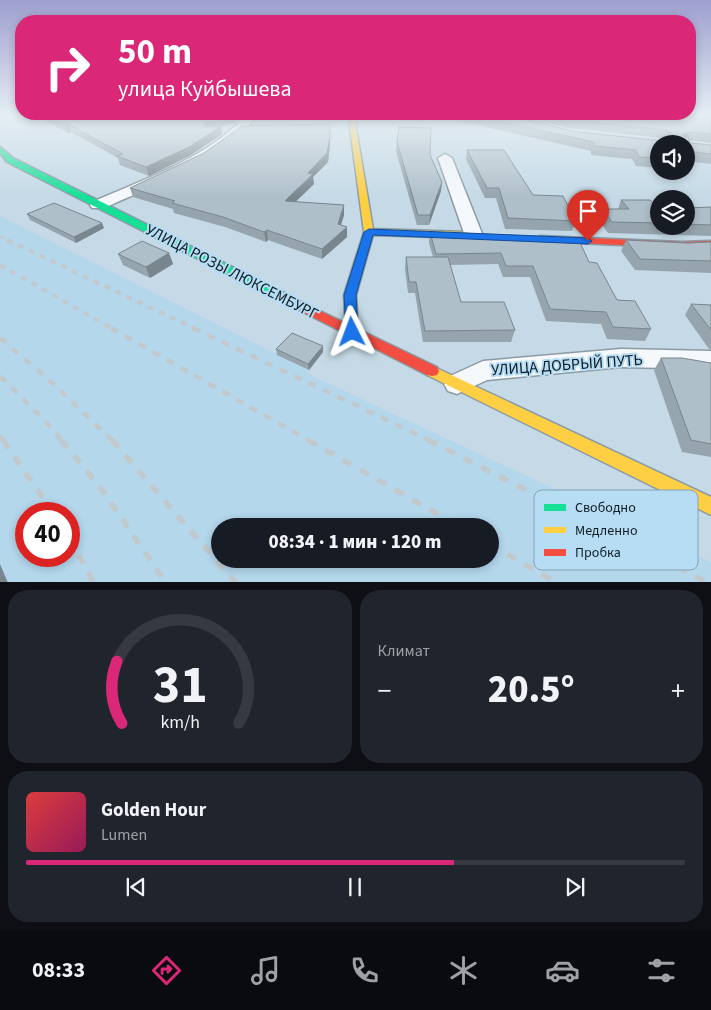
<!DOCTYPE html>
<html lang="ru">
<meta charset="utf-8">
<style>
:root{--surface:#171b24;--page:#20242c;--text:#f1f3f6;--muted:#9ea1a6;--line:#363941;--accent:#db2777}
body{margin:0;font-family:"Source Sans 3",sans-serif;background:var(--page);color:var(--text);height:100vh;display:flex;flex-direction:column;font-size:19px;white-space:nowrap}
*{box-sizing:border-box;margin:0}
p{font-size:16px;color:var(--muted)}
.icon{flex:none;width:28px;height:28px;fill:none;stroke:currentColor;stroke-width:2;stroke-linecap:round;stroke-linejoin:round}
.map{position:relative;height:582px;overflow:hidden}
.panel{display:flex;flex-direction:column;gap:8px;padding:8px;background:#0d0f14;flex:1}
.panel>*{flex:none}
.top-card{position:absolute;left:15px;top:15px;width:681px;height:105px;border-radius:20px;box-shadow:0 2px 8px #0003;background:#db2777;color:#fff;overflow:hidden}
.controls{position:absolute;left:650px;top:135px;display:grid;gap:10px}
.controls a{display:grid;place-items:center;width:45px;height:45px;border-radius:50%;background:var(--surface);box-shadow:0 2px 8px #0003;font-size:25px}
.speed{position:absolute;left:15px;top:502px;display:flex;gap:10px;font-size:25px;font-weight:700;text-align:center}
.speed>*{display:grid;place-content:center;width:65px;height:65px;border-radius:50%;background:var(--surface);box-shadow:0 2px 8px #0003;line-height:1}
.speed .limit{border:8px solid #d22;background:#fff;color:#111}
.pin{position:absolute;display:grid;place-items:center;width:42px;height:42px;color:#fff;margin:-51px -21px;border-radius:50% 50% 50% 0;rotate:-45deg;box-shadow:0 0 5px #0007}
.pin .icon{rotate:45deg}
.me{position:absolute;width:55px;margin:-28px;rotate:357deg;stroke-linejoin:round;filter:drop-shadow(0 0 4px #0008)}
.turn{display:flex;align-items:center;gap:18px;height:105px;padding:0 20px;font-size:22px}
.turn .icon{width:65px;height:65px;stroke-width:2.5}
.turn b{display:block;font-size:35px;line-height:42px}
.big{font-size:38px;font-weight:800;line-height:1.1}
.panel .widget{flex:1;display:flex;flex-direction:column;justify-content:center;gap:8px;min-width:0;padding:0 18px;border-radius:20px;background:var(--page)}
.panel .dial{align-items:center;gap:0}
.dial svg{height:130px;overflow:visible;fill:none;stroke:var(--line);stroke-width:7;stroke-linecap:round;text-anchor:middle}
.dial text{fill:var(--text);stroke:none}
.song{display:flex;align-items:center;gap:15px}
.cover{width:60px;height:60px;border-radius:8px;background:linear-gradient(135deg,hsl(0 70% 55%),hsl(330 70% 35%))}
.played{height:5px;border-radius:2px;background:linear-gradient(90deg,var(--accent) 65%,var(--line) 65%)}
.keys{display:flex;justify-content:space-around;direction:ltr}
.heat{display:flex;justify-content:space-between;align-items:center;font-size:28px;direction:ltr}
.panel .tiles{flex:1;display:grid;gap:8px;grid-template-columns:1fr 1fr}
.widget:last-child{grid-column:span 2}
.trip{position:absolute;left:211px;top:518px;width:288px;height:50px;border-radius:25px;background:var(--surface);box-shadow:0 2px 8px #0003;font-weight:800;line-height:50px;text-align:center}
.menu{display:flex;height:80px;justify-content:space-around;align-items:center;background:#090b0e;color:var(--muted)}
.menu .icon{width:35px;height:35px}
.menu .active{color:var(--accent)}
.menu b{font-size:22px;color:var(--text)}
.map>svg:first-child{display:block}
.built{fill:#b4d7ec;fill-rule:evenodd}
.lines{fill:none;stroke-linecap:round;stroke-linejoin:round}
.street-casing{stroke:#8b9ba4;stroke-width:3}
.fast-casing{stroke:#8b9ba4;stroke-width:3}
.slow-casing{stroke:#8b9ba4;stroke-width:3}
.jam-casing{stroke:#8b9ba4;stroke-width:3}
.street{fill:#f6f9fb;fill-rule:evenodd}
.fast{fill:#16e098;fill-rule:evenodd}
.slow{fill:#ffcf43;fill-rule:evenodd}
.jam{fill:#f24e42;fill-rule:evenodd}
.rail-far3{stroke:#c2c9cc;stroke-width:3;stroke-dasharray:5 5;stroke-linecap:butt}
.rail-far2{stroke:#c2c9cc;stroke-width:4;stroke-dasharray:6 6;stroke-linecap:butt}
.rail-far1{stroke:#c2c9cc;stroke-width:4.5;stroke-dasharray:8 8;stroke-linecap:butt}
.rail{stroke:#c2c9cc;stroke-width:5.5;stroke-dasharray:10 10;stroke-linecap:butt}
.wall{fill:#96a4ad}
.shaded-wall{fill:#7a868d}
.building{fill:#afbfc9;stroke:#7a868d}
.route{fill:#1a73e8;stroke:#114b97}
.labels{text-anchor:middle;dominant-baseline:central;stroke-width:4;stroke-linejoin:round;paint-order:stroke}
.street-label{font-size:16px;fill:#0f1d25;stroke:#b7ddf4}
.key{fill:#b7ddf4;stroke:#85a3b6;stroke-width:1}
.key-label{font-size:14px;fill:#0f1d25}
</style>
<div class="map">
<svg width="711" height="583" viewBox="0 0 711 583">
<rect width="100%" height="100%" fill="#c5dae6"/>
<!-- built -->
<path class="built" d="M 0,216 L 309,370 L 308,374 L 711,562 L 711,582 L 0,582 ZM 26,514 L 69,514 L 69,556 L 26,556 ZM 220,526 L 490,526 L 490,559 L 220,559 Z"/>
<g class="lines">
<!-- street casing -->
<g class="street-casing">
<g id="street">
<path d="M 238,115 L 249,115 L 253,120 C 224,160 148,188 104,208 L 92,208 L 90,205 L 92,202 C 138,182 208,157 241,120 Z"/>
<polygon points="445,154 452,158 483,236 480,240 474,241 468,240 465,236 438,158"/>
<polygon points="621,349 711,351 711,369 621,367 487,380 457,394 448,391 444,384 448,377 483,361"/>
</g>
</g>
<!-- fast casing -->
<g class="fast-casing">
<polygon id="fast" points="0,147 13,158 299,300 301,303 295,307 291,306 7,162 0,153"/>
</g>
<!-- slow casing -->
<g class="slow-casing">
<g id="slow">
<polygon points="350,115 356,115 356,128 373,229 467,232 472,235 467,238 373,235 356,295 358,332 356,335 348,335 346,332 344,295 364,232 350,128"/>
<polygon points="432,366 711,497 711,515 427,375 425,371 427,367"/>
</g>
</g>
<!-- jam casing -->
<g class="jam-casing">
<g id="jam">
<polygon points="540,236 682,242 711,241 711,247 682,248 537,241 535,239"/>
<polygon points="295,299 437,367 439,371 437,375 432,376 427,375 291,306 289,303"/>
</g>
</g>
<!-- street -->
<use href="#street" class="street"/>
<!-- fast -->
<use href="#fast" class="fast"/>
<!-- slow -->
<use href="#slow" class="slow"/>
<!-- jam -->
<use href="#jam" class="jam"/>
<!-- rail-far3 -->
<polyline class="rail-far3" points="0,236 10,241"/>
<!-- rail-far2 -->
<g class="rail-far2">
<polyline points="7,240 196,329"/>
<polyline points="0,265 113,329"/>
</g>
<!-- rail-far1 -->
<g class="rail-far1">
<polyline points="111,328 310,441"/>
<polyline points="193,328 431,441"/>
<polyline points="0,338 46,377 113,441"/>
<polyline points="0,376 46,422 62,441"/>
<polyline points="0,436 4,441"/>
</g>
<!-- rail -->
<g class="rail">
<polyline points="3,440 54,514"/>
<polyline points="61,440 101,488 166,583"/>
<polyline points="112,440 236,583"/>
<polyline points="308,440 459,526"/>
<polyline points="428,440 709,583"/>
<polyline points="69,537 94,583"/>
<polyline points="490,544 557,583"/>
</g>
</g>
<!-- wall -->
<g class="wall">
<polygon points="37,115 238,115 239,120 236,122 220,126 222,134 191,155 149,176 120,165 118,158 71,132 68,133 39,118"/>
<polygon points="451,115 509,115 571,131 662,141 664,139 662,138 569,128 518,115 711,115 711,143 689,140 690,143 711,145 711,164 686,161 686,144 659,144 659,168 636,166 632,159 591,155 591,151 451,119"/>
<polygon points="397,142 430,155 442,182 441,191 429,225 417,225 396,151"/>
<polygon points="330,145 328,162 313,177 314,184 295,202 344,205 344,215 341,225 347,237 322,259 268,240 266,242 225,227 174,213 173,209 133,197 130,188"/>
<polygon points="467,150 533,195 576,221 572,231 505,229 496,198 485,198 466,159"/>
<polygon points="621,200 659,208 659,226 686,226 686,208 711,207 711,236 608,233 598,219 602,209 618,209"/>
<polygon points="27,214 104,228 76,243 30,220"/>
<polygon points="430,232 589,262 617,300 651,329 645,341 607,339 601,324 546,321 530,277 503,277 498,264 450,265 461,302 515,330 511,342 423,342 415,293 408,293 405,269 406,257 433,257 429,243"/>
<polygon points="626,240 688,243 711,242 711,273 635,270 621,251"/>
<polygon points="169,253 173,264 150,278 123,265 118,254"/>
<polygon points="691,304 711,305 711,349 709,349 685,315"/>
<polygon points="276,349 323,352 309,370 277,355"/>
<polygon points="661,358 711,363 711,457 682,452 654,370"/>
</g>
<!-- shaded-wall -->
<g class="shaded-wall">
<polygon points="231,115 238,115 239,120 236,122 206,131 204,123"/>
<polygon points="68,124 71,132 68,133 65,125"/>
<polygon points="221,126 222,134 191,155 149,176 146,167"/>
<polygon points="690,132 686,140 679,143 683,134"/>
<polygon points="330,137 330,145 328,162 313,177 314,184 286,211 285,201 308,173"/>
<polygon points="442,182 441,191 429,225 430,215"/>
<polygon points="344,205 344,215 338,234 347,227 347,237 322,259 322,249"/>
<polygon points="102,223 104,228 76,243 74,237"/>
<polygon points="267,230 268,240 266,242 264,232"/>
<polygon points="169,253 173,264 150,278 146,267"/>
<polygon points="323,346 323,352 309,370 308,364"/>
<polygon points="0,564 8,583 0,583"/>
</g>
<!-- building -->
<g class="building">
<polygon points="45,115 231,115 204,123 205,127 221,126 189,147 146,167 117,156 123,154 68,124 65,125"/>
<polygon points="470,115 509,115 571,131 662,141 665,137 672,137 674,135 666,130 572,120 553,115 711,115 711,134 690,132 683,134 684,137 688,137 690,143 711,145 711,154 686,151 686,144 659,144 659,158 639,157 636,150 594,146 594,142"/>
<polygon points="330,124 330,137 327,153 308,173 313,174 285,201 344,205 338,224 347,227 322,249 267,230 264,232 223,217 172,203 175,201 130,188 204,153 242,126"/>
<polygon points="399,127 431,128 430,155 442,182 430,215 418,215 397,142"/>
<polygon points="467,150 504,150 533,195 563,196 576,221 508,218 499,188 487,188"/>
<polygon points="621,200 650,200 659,208 659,223 612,222 602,209 629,209"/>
<polygon points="54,203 102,223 74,237 27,214"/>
<polygon points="711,207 711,225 686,224 686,208"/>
<polygon points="430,232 578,238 589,262 597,263 617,300 635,301 651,329 613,327 606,312 550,309 533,266 506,266 501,253 436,254"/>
<polygon points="626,240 688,243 711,242 711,261 640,259"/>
<polygon points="142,241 169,253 146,267 118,254"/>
<polygon points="406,257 448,257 461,302 504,302 515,330 425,331 416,282 409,282"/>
<polygon points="691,304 711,305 711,330"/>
<polygon points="292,333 323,346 308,364 276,349"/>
<polygon points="661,358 682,358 711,363 711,444 691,440"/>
</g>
<!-- sky -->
<linearGradient id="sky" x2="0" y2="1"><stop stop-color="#9d9ece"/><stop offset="0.58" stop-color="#e5eef4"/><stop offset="1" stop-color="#e5eef4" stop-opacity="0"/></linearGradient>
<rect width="711" height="197" fill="url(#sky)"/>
<!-- route -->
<polygon class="route" points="369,229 588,238 592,241 588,244 373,235 356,295 358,332 352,337 346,332 344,295 364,232"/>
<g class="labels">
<!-- street labels -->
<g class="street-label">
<text transform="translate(232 272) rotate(27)">УЛИЦА РОЗЫ ЛЮКСЕМБУРГ</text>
<text transform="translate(567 365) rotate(-4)">УЛИЦА ДОБРЫЙ ПУТЬ</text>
</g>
</g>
<!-- legend -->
<rect x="534" y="490" width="164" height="80" rx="8" class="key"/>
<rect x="544" y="504" width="22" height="7" fill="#16e098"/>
<rect x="544" y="527" width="22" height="6" fill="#ffcf43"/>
<rect x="544" y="549" width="22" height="7" fill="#f24e42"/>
<g class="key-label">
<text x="575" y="512">Свободно</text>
<text x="575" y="535">Медленно</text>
<text x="575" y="557">Пробка</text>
</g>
</svg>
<div class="controls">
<a><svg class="icon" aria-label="sound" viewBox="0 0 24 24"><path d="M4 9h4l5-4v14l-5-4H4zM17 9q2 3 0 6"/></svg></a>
<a><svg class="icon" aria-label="layers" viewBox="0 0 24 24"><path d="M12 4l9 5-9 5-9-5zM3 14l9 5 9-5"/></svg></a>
</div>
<div class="speed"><div class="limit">40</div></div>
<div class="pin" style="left:588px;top:241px;background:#d93025"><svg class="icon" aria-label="arrive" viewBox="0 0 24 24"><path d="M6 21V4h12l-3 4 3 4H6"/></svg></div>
<svg class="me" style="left:352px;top:332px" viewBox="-20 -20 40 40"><path d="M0-17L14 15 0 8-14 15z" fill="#1a73e8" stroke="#fff" stroke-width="4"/></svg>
<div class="trip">08:34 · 1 мин · 120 m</div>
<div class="top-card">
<div class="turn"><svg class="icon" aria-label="right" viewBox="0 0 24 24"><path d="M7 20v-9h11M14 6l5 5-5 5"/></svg><div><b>50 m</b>улица Куйбышева</div></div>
</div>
</div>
<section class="panel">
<div class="tiles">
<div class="widget dial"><svg viewBox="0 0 100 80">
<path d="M14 69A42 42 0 1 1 86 69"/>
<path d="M14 69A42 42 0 0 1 11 31" stroke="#db2777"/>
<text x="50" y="56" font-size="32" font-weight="700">31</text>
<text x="50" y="72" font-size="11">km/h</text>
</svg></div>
<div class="widget"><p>Климат</p>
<div class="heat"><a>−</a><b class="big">20.5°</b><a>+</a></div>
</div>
<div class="widget">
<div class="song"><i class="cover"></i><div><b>Golden Hour</b><p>Lumen</p></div></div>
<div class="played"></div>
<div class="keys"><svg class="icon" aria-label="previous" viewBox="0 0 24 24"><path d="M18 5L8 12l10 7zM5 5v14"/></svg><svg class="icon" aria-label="pause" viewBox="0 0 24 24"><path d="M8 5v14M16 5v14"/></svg><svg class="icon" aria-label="next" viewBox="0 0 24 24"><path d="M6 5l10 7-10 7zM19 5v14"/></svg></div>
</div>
</div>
</section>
<nav class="menu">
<b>08:33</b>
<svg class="icon active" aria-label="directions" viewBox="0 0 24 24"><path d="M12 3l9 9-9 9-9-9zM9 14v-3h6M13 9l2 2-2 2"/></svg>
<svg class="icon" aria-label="music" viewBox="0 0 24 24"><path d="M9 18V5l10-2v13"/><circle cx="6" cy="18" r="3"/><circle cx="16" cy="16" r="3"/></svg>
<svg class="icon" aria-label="phone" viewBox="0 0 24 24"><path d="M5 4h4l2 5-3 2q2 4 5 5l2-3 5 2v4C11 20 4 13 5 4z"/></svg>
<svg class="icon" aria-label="climate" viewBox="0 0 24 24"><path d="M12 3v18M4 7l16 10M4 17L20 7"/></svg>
<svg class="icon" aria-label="car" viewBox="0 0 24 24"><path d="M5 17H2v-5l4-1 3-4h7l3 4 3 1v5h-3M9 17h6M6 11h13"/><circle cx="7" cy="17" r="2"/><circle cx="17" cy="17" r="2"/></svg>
<svg class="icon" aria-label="filters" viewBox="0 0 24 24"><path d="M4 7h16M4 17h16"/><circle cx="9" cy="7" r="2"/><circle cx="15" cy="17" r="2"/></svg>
</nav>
